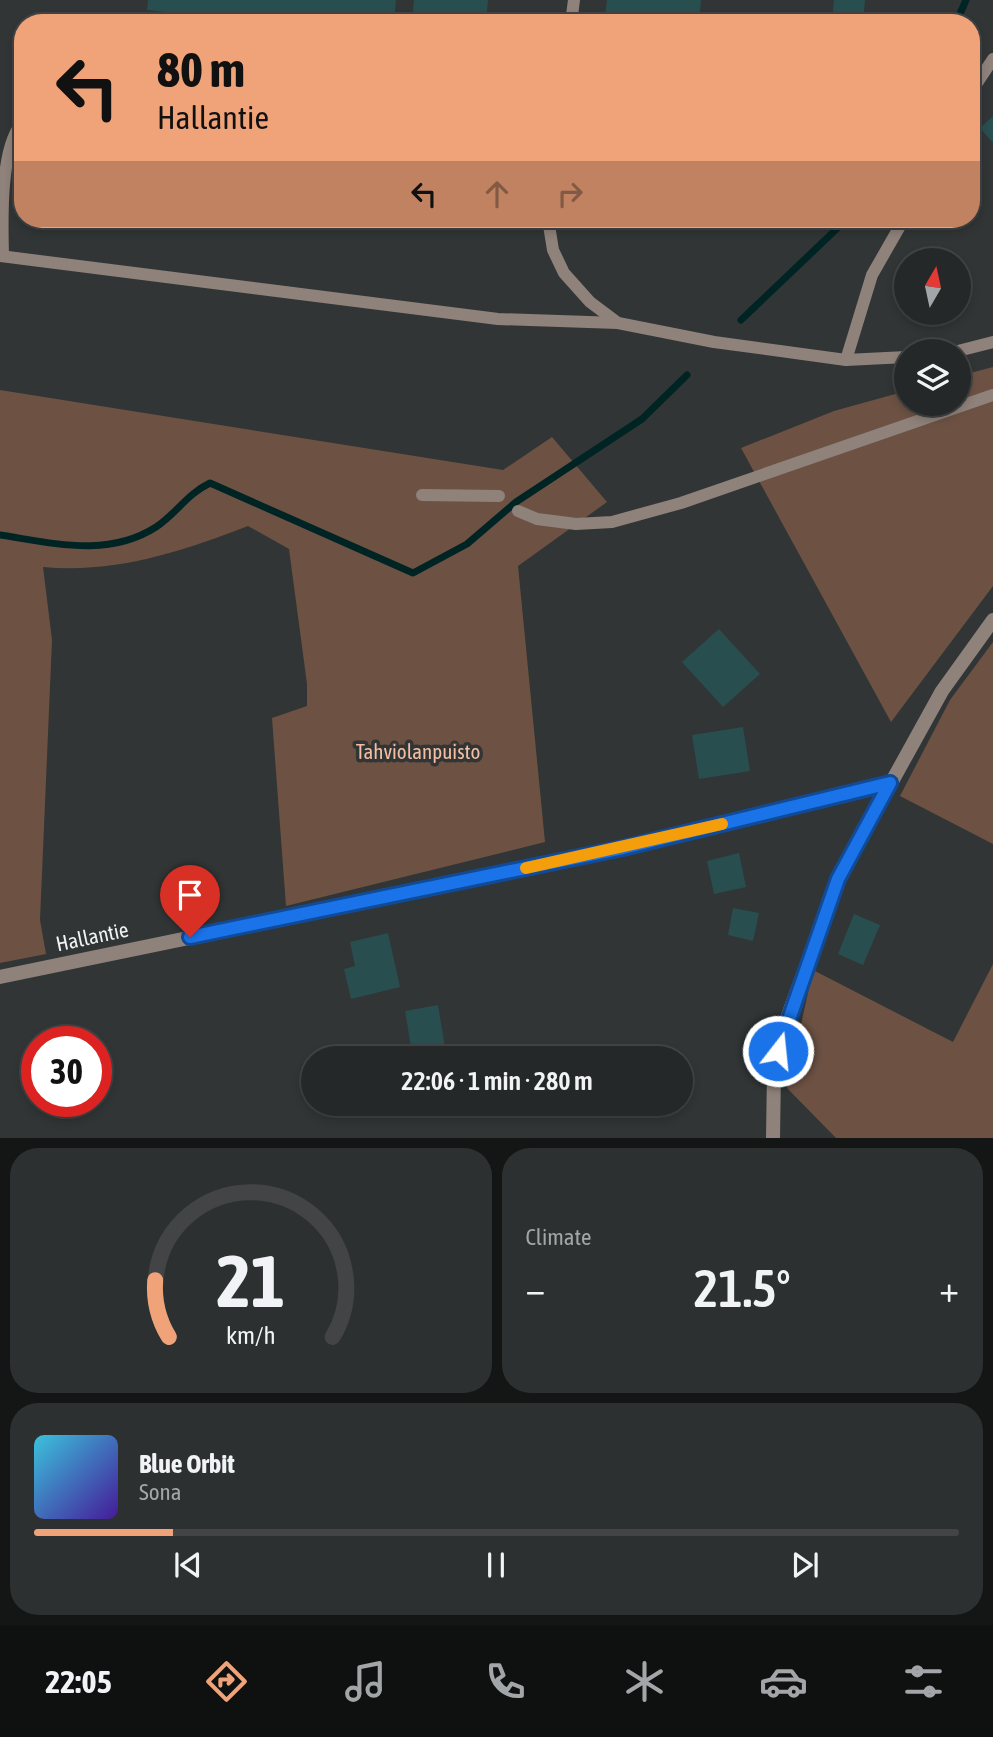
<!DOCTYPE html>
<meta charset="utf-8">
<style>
:root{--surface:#252828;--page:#2d3030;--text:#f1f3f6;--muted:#a3a6a8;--line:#424445;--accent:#f0a378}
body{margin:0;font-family:"Asap Condensed",sans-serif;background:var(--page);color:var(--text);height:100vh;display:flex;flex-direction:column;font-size:26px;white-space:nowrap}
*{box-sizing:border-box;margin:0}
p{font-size:23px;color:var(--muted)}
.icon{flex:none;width:38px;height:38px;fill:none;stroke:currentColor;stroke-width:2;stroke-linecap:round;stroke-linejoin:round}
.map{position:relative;height:1138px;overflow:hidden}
.sheet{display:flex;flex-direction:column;gap:10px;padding:10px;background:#141616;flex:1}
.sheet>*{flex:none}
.guide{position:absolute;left:14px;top:14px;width:966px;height:214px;border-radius:28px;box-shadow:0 4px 10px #0003,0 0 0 2px var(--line);background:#f0a378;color:#111;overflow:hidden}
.needle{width:46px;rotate:9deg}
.buttons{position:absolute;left:894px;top:248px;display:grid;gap:14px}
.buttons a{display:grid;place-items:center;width:77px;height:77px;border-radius:50%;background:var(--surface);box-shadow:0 4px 10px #0003,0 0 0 2px var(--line);font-size:35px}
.speed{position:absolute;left:21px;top:1026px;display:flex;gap:14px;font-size:35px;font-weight:700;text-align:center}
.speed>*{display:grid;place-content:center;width:91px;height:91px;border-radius:50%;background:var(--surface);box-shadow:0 4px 10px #0003,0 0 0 2px var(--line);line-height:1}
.speed .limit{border:10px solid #d22;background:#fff;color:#111}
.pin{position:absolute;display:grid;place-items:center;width:60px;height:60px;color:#fff;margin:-72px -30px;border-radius:50% 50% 50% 0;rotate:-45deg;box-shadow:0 0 7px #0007}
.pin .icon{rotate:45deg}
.me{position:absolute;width:77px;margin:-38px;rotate:16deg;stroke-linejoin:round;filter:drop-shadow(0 0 5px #0008)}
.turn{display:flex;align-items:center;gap:24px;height:147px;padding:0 28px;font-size:32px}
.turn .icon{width:91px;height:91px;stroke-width:2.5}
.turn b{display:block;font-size:49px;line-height:60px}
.lanes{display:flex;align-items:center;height:66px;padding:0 28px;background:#0003;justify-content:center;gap:35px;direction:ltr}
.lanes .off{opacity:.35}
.big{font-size:52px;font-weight:600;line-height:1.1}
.sheet .widget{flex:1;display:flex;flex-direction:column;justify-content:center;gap:10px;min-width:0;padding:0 24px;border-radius:28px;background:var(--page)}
.sheet .dial{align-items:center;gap:0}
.dial svg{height:182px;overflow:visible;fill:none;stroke:var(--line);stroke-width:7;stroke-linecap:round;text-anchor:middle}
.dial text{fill:var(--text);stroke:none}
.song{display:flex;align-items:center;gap:21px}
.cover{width:84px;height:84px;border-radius:10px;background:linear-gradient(135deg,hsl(190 70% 55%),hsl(260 70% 35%))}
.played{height:7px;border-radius:4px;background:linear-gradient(90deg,var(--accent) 15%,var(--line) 15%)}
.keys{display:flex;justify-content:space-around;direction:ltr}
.heat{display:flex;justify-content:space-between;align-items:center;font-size:38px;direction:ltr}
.sheet .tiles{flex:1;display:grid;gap:10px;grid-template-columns:1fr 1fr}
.widget:last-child{grid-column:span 2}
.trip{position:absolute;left:301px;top:1046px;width:392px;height:70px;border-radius:35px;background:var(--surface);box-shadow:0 4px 10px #0003,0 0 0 2px var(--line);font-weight:600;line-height:70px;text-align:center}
.menu{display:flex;height:112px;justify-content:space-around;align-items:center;background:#0f1010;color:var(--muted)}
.menu .icon{width:49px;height:49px}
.menu .active{color:var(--accent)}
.menu b{font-size:32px;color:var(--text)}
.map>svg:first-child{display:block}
.green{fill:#6d5244}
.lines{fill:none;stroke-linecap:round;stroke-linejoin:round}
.stream{stroke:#002424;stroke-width:7}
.building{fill:#294e4f}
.service{stroke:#8f827b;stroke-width:12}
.minor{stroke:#8f827b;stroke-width:14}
.route-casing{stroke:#114b97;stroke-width:18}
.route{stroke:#1a73e8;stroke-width:12}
.slow{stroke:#f59e0b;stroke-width:12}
.labels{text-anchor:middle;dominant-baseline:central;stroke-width:7;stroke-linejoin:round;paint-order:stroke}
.park-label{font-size:21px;fill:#f3bea1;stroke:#313535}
.street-label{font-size:21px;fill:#f0f3f3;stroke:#313535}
</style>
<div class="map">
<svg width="993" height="1139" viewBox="0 0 993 1139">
<rect width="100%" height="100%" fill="#313535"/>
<!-- green -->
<g class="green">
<polygon points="993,367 993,586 891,722 741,448 834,411 906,391 906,404 959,404 959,376"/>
<path d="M 0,390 L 503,470 L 552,437 L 607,502 L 518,566 L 545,842 L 286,906 L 272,718 L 307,706 L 307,684 L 289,549 L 248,526 C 184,551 114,574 43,567 L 52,640 L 40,920 L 46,954 L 0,963 Z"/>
<polygon points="993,642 993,844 900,796 950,700"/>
<polygon points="993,964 993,1138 836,1138 787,1088 813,970 953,1042"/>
</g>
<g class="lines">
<!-- stream -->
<g class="stream">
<polyline points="956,23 966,0"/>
<polyline points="741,320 847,219"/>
<path d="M 0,535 C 53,543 108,558 156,527 C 176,514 187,494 210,483 L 413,573 L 467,544 L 516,502 L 642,419 L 687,375"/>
</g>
</g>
<!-- building -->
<g class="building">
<polygon points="148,0 396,0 394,23 164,23 165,12 147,10"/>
<polygon points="414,0 488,0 486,23 412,22"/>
<polygon points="607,0 701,0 699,23 604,23"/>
<polygon points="834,0 865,0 863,23 832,23"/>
<polygon points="993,116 993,143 980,128"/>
<polygon points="719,629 760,674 723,707 682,662"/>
<polygon points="743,727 750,771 699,779 692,735"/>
<polygon points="739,853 746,887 714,894 707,861"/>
<polygon points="733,908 759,913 753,941 728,935"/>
<polygon points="854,914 880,925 863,965 838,954"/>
<polygon points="388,933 400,987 351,999 344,969 355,966 350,942"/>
<polygon points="438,1005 447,1059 413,1059 405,1011"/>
</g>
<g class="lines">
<!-- service -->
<g class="service">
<polyline points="571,23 574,0"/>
<polyline points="971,92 993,59"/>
<polyline points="548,219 553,250 564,273 590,302 618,323 714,342 846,360 906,357"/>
<polyline points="0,256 498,319 618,323"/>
<path d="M 3,256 C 2,220 0,146 23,122"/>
<polyline points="954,352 993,342"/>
<polyline points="846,360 872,275 904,219"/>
<polyline points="422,495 499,496"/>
<polyline points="518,511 537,519 576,524 612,522 681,503 993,395"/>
</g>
<!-- minor -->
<g class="minor">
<polyline points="0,977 623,848 890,783"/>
<polyline points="773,1139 774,1070 782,1032 838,879 942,691 993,620"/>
</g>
</g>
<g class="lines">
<!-- route casing -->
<g class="route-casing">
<polyline id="route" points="190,937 623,848 890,783 838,879 778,1051"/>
</g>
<!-- route -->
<use href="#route" class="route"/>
<!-- slow -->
<polyline class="slow" points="526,868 722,824"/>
</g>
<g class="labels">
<!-- park labels -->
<g class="park-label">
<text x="418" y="751">Tahviolanpuisto</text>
</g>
<!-- street labels -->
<g class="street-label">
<text transform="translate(92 936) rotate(-12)">Hallantie</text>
</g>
</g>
</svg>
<div class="buttons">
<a><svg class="needle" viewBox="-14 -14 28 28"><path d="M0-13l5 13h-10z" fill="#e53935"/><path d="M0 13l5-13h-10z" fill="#a3a6a8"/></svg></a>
<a><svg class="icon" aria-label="layers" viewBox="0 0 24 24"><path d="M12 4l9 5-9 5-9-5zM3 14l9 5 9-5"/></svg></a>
</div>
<div class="speed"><div class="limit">30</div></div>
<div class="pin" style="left:190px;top:937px;background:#d93025"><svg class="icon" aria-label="arrive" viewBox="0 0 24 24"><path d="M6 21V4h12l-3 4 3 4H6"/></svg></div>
<svg class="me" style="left:778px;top:1051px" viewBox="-20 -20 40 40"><circle r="17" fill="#1a73e8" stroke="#fff" stroke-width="3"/><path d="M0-11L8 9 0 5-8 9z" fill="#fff"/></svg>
<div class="trip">22:06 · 1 min · 280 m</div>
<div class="guide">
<div class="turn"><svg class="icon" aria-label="left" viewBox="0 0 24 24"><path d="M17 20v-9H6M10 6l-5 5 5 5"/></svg><div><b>80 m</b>Hallantie</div></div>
<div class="lanes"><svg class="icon" aria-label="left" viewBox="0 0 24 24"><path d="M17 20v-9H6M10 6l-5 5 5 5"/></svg><svg class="icon off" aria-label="ahead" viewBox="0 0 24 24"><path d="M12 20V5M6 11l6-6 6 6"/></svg><svg class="icon off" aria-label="right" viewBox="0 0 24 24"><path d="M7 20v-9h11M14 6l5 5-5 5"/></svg></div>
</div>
</div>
<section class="sheet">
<div class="tiles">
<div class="widget dial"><svg viewBox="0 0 100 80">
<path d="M14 69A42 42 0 1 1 86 69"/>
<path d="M14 69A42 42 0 0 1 8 44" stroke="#f0a378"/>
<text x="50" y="56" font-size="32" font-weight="700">21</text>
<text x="50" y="72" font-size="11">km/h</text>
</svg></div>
<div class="widget"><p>Climate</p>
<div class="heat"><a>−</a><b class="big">21.5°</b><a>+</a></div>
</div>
<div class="widget">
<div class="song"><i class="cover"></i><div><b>Blue Orbit</b><p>Sona</p></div></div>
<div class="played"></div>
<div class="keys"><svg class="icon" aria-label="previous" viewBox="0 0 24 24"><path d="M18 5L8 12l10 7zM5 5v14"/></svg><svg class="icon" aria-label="pause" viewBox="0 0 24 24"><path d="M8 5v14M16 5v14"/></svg><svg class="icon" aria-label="next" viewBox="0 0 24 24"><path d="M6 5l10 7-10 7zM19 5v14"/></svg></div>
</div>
</div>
</section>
<nav class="menu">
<b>22:05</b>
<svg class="icon active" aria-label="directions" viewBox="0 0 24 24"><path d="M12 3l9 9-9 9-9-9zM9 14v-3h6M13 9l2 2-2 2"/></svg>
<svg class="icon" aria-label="music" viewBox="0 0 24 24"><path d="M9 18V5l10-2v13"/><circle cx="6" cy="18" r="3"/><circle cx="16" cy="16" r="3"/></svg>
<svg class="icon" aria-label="phone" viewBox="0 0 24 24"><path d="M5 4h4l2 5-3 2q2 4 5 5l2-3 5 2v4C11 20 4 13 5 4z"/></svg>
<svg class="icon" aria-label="climate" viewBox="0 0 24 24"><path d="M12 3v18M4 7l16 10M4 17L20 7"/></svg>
<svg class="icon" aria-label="car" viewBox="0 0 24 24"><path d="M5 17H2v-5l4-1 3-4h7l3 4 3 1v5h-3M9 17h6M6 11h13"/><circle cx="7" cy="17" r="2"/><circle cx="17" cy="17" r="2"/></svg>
<svg class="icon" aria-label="filters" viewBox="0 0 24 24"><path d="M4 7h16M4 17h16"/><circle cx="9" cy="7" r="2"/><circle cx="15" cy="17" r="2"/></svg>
</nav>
